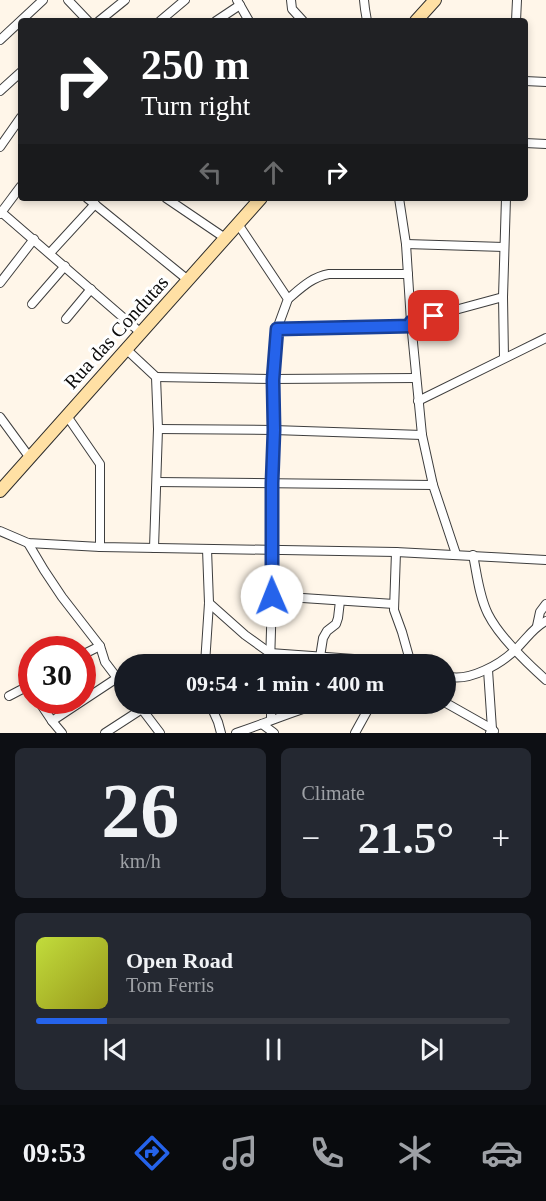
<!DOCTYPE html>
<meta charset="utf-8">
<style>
:root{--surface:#171b24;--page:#242831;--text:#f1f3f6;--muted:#9ea1a6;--line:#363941;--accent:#2563eb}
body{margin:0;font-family:"Times New Roman",serif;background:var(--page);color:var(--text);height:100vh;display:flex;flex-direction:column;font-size:22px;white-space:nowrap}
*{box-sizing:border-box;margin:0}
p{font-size:20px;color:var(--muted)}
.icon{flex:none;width:33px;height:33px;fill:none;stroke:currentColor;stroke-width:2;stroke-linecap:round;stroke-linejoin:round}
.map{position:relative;height:733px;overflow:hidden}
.drawer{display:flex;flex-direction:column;gap:15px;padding:15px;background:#0d0f14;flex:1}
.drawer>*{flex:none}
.guide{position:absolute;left:18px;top:18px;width:510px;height:183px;border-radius:6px;box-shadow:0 3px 9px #0003;background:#202124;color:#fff;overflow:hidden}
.speed{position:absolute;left:18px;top:636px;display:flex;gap:12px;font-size:30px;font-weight:700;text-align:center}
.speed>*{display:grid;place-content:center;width:78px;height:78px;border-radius:50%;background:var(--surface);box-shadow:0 3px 9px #0003;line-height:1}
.speed .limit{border:9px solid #d22;background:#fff;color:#111}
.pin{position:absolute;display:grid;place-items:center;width:51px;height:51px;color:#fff;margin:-26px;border-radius:12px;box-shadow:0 3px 9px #0006}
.me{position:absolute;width:66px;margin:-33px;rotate:359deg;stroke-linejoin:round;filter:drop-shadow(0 0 4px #0008)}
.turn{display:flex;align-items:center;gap:21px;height:126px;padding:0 24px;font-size:27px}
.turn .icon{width:78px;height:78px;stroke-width:2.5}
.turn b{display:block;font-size:42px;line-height:51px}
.lanes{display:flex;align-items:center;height:57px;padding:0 24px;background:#0003;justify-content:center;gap:30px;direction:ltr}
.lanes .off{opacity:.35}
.big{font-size:45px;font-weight:700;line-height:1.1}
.drawer .tile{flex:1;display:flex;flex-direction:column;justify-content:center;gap:9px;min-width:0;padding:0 21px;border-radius:9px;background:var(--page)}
.drawer .dial{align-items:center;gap:0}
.dial b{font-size:78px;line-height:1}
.song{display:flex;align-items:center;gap:18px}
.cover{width:72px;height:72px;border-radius:9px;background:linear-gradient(135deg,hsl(70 70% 55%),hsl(60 70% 35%))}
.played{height:6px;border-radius:3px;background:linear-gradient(90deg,var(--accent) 15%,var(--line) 15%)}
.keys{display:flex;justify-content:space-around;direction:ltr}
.heat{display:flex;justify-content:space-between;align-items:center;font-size:33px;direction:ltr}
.drawer .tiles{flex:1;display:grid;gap:15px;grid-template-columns:1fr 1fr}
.tile:last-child{grid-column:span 2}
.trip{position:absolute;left:114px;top:654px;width:342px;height:60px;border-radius:30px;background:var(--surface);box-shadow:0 3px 9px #0003;font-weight:700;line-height:60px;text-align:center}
.tab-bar{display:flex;height:96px;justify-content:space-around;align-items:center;background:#090b0e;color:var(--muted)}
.tab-bar .icon{width:42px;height:42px}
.tab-bar .active{color:var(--accent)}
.tab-bar b{font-size:27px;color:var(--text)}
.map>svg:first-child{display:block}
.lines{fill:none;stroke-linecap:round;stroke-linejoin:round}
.street-casing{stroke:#3e3e3e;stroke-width:10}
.secondary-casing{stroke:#2d2d2d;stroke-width:14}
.street{stroke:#fff;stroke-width:8}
.secondary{stroke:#ffe0a4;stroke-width:12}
.route-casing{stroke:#184099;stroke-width:15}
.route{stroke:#2563eb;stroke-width:10}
.labels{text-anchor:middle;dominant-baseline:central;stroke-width:6;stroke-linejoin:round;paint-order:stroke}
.street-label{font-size:20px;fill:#0b0b0b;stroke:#fff}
</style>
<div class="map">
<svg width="546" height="733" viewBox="0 0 546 733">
<rect width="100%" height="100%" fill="#fff6e9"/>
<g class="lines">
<!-- street casing -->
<g class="street-casing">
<g id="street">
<polyline points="68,0 88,21"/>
<polyline points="237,0 249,21"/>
<polyline points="291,0 292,9 303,21"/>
<polyline points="364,0 365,9 367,21"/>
<polyline points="99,21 125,0"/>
<polyline points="160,21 185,0"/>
<polyline points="216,21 240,5"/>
<polyline points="516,21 517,0"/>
<polyline points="0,40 43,0"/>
<polyline points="525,81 546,82"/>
<polyline points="0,91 21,72"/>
<polyline points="525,143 546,144"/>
<polyline points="0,147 21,117"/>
<polyline points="87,198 188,280"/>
<polyline points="166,198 225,238"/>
<polyline points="399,198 406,244 411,322 422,435 433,485 456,554"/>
<polyline points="0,211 141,333"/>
<polyline points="0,214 21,186"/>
<polyline points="238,224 288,299 277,329 273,379 274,430 272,483 272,596 270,664"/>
<polyline points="406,244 504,247"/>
<polyline points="50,253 95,204"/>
<polyline points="0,283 34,239"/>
<path d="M 288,299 C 301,288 312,277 329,274 L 408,274"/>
<polyline points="32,304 65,266"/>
<polyline points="66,319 91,289"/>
<polyline points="411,322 503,297"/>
<polyline points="277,329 412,326"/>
<polyline points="126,349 156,377 158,429 154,548"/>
<polyline points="504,358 503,297 506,198"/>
<polyline points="156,377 273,379 416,378"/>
<polyline points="418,401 546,338"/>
<polyline points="67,416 100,464 100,547"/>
<polyline points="0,417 30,458"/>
<polyline points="158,429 274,430 422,435"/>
<polyline points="157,482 433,485"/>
<polyline points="0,531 28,543 100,547 396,552 546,560"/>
<polyline points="28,543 44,570 62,597 100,646 105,662 124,687"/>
<polyline points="396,552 394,610 402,632 411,664"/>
<path d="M 473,555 C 477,574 479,596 488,614 C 499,636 527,663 546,680"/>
<polyline points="272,596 394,604"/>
<polyline points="209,603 245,635 270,653 410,663 419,664"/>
<polyline points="537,626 540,612 546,604"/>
<polyline points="82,655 100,646"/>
<polyline points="320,657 323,638 327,631 336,624 338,618 340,601"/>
<polyline points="205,664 209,603 207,549"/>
<polyline points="488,670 492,729 490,733"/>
<path d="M 446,676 C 468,683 502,664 518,647 C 527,638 534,627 546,621"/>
<polyline points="9,696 32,684"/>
<polyline points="38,700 52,721 62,733"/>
<polyline points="446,703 492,729 494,731"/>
<polyline points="138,704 160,733"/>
<polyline points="210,704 218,722 221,733"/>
<polyline points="271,704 271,719"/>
<polyline points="52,721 117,678"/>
<polyline points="262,724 274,733"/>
<polyline points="105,733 142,709"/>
<path d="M 236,733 C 264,724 291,712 319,704"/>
<polyline points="355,733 371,704"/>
</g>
</g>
<!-- secondary casing -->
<g class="secondary-casing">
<g id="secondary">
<polyline points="416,21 435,0"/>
<polyline points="0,491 261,198"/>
</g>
</g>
<!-- street -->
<use href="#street" class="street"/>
<!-- secondary -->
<use href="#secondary" class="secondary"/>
</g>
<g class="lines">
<!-- route casing -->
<g class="route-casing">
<polyline id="route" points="272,596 272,483 274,430 273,380 277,329 412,326 411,322 434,316"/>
</g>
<!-- route -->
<use href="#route" class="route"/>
</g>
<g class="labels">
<!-- street labels -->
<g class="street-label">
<text transform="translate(116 332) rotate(-48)">Rua das Condutas</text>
</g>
</g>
</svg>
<div class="speed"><div class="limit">30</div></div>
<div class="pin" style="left:434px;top:316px;background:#d93025"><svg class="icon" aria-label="arrive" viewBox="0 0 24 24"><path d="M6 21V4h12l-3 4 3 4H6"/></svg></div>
<svg class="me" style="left:272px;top:596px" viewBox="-20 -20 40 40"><circle r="19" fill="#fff"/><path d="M0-13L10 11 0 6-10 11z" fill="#2563eb"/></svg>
<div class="trip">09:54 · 1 min · 400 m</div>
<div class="guide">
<div class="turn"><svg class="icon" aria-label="right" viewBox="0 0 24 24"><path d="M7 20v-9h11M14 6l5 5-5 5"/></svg><div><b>250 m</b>Turn right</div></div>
<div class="lanes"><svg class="icon off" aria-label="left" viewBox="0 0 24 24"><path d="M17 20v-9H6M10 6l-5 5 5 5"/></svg><svg class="icon off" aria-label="ahead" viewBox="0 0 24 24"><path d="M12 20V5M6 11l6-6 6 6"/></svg><svg class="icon" aria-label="right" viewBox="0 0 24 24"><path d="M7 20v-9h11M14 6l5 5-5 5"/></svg></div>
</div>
</div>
<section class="drawer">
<div class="tiles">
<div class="tile dial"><b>26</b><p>km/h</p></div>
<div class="tile"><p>Climate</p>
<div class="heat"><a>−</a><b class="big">21.5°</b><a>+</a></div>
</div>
<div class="tile">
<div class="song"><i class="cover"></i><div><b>Open Road</b><p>Tom Ferris</p></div></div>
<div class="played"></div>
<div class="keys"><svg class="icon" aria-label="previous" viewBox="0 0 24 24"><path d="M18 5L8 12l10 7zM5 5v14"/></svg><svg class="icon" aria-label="pause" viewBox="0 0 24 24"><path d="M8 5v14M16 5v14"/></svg><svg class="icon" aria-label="next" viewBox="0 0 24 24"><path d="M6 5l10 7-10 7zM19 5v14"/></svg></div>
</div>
</div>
</section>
<nav class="tab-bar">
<b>09:53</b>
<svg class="icon active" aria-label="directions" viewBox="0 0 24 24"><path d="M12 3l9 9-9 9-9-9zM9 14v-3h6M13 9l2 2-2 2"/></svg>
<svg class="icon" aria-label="music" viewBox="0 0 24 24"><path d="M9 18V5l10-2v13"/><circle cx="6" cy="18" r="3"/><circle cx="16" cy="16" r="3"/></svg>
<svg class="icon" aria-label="phone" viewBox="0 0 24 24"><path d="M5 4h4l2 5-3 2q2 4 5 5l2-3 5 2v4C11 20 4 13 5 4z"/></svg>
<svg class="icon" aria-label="climate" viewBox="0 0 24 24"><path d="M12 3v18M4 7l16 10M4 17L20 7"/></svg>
<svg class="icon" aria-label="car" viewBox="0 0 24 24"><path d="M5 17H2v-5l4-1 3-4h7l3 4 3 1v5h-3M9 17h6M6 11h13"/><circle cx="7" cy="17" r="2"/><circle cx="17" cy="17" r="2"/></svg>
</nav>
